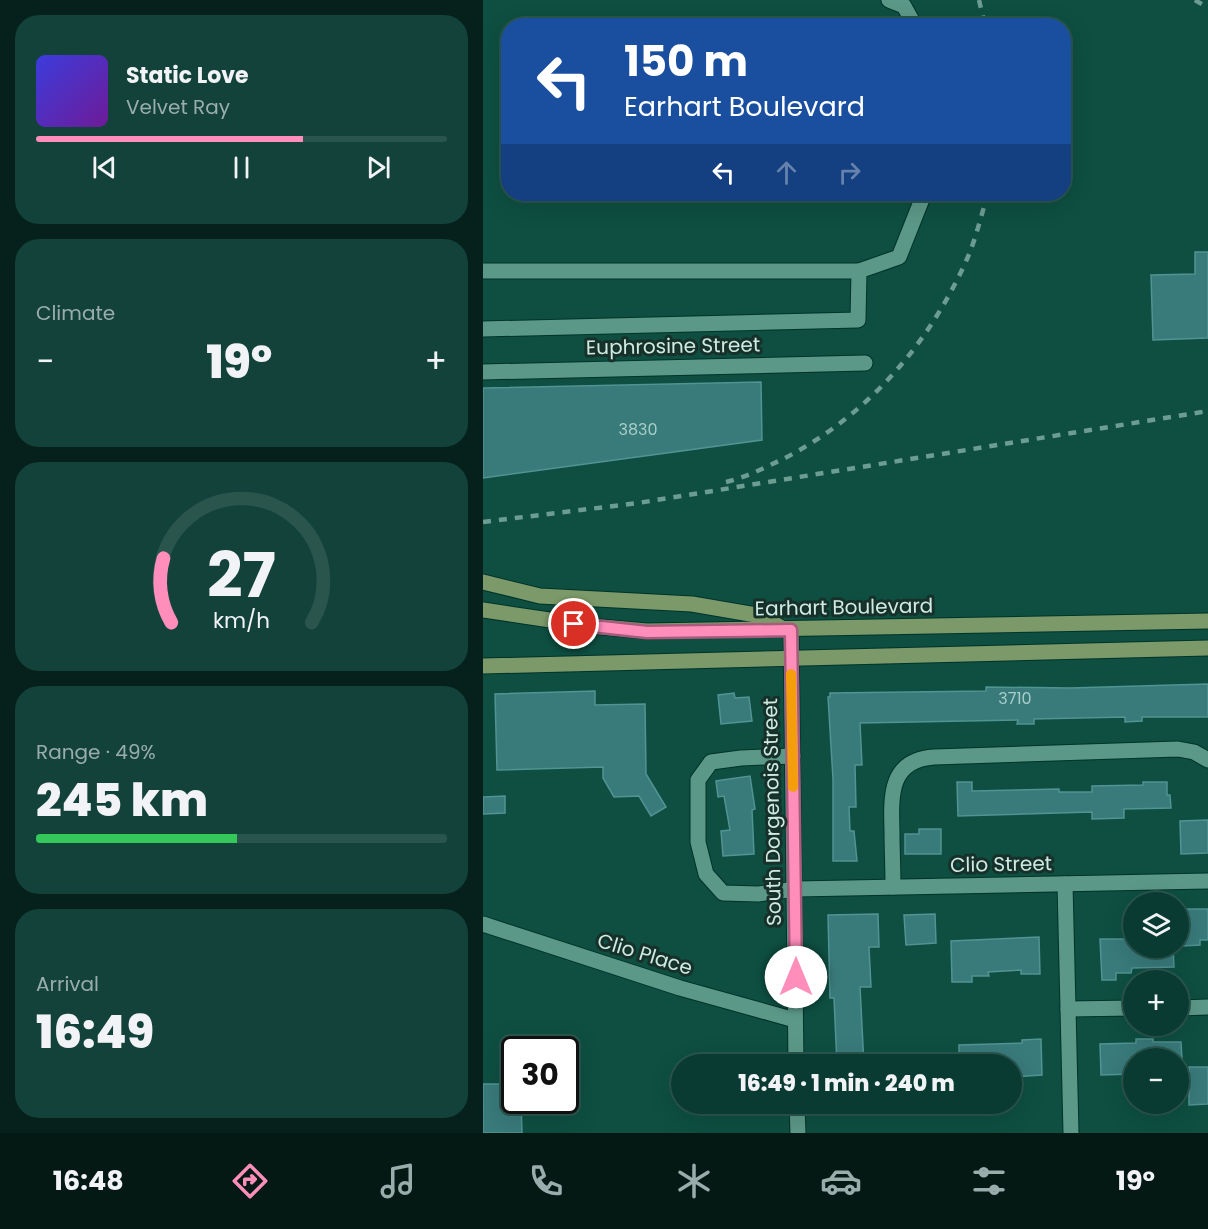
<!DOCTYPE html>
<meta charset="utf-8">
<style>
:root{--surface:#0a3b32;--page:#13423a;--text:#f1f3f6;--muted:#99adac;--line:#2a554d;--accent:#ff8ebb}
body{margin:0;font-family:Poppins,sans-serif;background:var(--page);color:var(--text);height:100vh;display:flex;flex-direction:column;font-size:22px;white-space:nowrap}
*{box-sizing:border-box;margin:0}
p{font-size:20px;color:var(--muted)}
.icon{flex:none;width:33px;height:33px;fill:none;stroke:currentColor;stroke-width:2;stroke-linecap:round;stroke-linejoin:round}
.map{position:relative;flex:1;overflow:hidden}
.side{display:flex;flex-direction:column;gap:15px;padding:15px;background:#06201c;width:483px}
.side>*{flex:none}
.guide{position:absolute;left:18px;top:18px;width:570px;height:183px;border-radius:24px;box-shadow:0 6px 24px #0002,0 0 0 2px var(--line);background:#1a4fa0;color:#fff;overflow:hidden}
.controls{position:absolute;left:640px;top:892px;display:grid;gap:12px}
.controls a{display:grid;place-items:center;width:66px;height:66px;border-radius:50%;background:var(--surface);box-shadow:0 6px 24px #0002,0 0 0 2px var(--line);font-size:30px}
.speed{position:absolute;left:18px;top:1036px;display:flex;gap:12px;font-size:30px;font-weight:700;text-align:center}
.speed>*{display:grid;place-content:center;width:78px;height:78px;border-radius:50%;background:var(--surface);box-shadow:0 6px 24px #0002,0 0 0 2px var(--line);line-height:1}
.speed .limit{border:3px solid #111;border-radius:9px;background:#fff;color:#111}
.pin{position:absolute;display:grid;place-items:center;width:51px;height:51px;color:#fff;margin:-26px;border:3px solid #fff;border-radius:50%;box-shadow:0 2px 6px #0007}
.me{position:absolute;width:66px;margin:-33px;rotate:0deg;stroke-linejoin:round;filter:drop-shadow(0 0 4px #0008)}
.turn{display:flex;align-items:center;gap:21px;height:126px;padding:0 24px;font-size:27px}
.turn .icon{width:78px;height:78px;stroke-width:2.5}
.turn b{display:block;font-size:42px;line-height:51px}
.lanes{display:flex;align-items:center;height:57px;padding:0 24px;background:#0003;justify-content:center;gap:30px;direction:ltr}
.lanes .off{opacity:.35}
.big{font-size:45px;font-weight:800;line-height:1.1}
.side .card{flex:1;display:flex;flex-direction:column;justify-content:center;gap:9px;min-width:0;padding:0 21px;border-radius:24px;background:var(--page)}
.side .dial{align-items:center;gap:0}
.dial svg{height:156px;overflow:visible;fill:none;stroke:var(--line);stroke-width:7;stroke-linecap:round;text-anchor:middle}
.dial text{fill:var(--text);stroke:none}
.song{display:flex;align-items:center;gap:18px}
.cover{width:72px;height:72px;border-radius:9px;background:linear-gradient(135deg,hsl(240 70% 55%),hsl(280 70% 35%))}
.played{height:6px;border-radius:3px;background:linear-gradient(90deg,var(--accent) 65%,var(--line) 65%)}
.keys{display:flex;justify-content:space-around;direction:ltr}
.heat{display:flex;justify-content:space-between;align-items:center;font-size:33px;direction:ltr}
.charge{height:9px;border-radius:4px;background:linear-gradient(90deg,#34c759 49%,var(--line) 0)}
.trip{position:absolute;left:188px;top:1054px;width:351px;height:60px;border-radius:30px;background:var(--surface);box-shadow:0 6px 24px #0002,0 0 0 2px var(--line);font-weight:800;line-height:60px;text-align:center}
.menu{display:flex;height:96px;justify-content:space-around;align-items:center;background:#041814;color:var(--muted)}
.menu .icon{width:42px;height:42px}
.menu .on{color:var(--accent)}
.menu b{font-size:27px;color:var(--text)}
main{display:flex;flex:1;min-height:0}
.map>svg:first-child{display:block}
.building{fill:#397a7b;stroke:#529393;stroke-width:1.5}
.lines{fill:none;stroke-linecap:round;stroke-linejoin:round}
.minor-casing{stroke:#003329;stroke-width:17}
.major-casing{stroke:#003329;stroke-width:17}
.minor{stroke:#5c9888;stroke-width:15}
.major{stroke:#7c9a69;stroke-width:15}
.rail{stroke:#6d9d92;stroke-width:4.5;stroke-dasharray:8 8;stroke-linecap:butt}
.route-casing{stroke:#a65c7a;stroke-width:15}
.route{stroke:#ff8ebb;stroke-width:10}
.slow{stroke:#f59e0b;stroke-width:10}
.labels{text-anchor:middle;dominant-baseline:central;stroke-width:6;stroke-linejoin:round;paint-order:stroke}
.number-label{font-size:16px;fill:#a8cfc8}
.street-label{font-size:20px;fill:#cdebe2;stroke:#173029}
</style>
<main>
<section class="side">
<div class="card">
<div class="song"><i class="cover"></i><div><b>Static Love</b><p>Velvet Ray</p></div></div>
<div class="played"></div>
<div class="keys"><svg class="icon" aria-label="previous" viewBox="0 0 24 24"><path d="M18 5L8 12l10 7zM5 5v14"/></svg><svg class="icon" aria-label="pause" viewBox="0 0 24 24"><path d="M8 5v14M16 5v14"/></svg><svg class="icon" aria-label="next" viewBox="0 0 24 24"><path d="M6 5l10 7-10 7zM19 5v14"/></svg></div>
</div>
<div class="card"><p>Climate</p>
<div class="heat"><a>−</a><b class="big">19°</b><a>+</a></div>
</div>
<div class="card dial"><svg viewBox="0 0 100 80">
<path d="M14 69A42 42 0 1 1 86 69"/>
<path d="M14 69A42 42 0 0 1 10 36" stroke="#ff8ebb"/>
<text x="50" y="56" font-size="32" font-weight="700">27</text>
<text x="50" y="72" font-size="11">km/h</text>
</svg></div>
<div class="card"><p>Range · 49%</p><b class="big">245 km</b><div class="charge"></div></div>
<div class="card"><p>Arrival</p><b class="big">16:49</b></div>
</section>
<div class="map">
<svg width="725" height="1133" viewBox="0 0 725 1133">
<rect width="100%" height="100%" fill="#0e4f42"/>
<!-- building -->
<g class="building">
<polygon points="712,252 725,252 725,338 670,340 668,275 712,274"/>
<polygon points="278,382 279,440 0,478 0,388"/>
<polygon points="725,684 725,717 659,717 659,721 642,722 642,717 551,719 551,724 534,724 535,720 377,723 379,765 372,765 373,807 366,807 367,831 371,831 374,861 350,861 350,779 345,697 347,697 347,693 503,691 503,687 587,688"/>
<polygon points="112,691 112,705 162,704 163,774 183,807 168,816 156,796 131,797 120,778 120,767 14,770 12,694"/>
<polygon points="251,693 252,698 266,697 269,721 238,724 235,695"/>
<polygon points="267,776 272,809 269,810 271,854 240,856 238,831 247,830 241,796 235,797 233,781"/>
<polygon points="474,782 489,782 489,791 576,789 576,792 609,792 609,786 660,785 660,782 684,782 684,795 687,795 688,808 641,809 641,818 609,819 609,812 475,816"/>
<polygon points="22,796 22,813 0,814 0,797"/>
<polygon points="725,820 725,853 698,854 697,821"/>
<polygon points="436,829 458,829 458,854 422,854 422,834 436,834"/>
<polygon points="702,909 725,909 725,940 717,940 717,945 699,946 698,923 702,923"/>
<polygon points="395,914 396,947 386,947 388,987 377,987 381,1065 354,1065 351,998 347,998 345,915"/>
<polygon points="452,914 453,943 423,945 421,915"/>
<polygon points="556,937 557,974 538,974 538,970 505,972 506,976 489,976 489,982 469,982 468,941"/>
<polygon points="617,939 647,939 649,948 690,948 691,967 649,968 648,973 633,973 633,980 619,980"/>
<polygon points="558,1039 559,1075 528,1077 528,1065 476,1065 476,1045 539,1043 539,1040"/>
<polygon points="653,1039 670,1039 670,1042 698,1042 699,1059 651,1059 651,1074 618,1075 617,1044 653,1043"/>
<polygon points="706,1067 725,1067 725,1104 706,1105"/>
<polygon points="0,1084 32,1084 32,1101 38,1101 39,1133 0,1133"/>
</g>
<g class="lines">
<!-- minor casing -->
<g class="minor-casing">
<g id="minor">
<polyline points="406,0 421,6 432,26"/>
<polyline points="0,271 376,271"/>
<polyline points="0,329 375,320 376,271 416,257 441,194"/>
<polyline points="0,372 382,363"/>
<polyline points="308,630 313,1065"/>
<polyline points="310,756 258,758 228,762 215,780 215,842 223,874 240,893 275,894 313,889 725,881"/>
<polyline points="582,884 588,1133"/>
<path d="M 410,887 C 410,868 409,850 409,831 C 408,796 406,760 451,757 L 695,749 L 711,752 L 725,760"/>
<polyline points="0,924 197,988 312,1020"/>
<polyline points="696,1008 725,1007"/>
<polyline points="585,1009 651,1008"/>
<polyline points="314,1104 315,1133"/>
</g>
</g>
<!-- major casing -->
<g class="major-casing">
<g id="major">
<polyline points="0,582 57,596 209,604 279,616 300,629"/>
<polyline points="0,610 107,626 164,631 725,621"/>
<polyline points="0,666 725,648"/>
</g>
</g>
<!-- minor -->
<use href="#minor" class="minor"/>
<!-- major -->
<use href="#major" class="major"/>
<!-- rail -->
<g class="rail">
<polyline points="496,0 502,26"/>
<polyline points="712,0 725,8"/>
<path d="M 243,482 C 264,477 283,467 302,458 C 385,415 446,344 484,259 C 493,239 498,215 505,194"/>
<polyline points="0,522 155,503 725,411"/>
</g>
</g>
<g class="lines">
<!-- route casing -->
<g class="route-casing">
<polyline id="route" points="91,624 164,632 308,630 313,977"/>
</g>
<!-- route -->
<use href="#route" class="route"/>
<!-- slow -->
<polyline class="slow" points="308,674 310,787"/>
</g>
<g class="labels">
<!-- number labels -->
<g class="number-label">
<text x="155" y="429">3830</text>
<text x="532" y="698">3710</text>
</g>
<!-- street labels -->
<g class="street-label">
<text transform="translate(190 346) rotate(-1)">Euphrosine Street</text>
<text transform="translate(361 607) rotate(-1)">Earhart Boulevard</text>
<text transform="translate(289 812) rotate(-91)">South Dorgenois Street</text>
<text transform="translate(518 864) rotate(-1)">Clio Street</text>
<text transform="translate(162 954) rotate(17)">Clio Place</text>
</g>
</g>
</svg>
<div class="controls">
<a><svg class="icon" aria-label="layers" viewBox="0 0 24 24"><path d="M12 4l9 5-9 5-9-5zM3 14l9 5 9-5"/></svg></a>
<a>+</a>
<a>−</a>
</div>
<div class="speed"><div class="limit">30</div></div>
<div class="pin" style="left:91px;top:624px;background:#d93025"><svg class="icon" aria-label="arrive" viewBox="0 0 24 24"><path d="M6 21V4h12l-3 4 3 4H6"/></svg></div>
<svg class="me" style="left:313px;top:977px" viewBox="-20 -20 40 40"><circle r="19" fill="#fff"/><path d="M0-13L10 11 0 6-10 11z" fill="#ff8ebb"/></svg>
<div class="trip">16:49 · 1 min · 240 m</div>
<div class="guide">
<div class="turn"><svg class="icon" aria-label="left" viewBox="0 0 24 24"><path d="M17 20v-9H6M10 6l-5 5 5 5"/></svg><div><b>150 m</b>Earhart Boulevard</div></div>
<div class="lanes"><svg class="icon" aria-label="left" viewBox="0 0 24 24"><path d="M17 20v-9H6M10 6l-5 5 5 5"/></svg><svg class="icon off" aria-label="ahead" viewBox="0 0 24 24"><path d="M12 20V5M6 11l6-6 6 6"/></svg><svg class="icon off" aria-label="right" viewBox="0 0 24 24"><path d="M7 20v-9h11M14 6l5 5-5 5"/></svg></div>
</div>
</div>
</main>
<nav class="menu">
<b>16:48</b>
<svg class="icon on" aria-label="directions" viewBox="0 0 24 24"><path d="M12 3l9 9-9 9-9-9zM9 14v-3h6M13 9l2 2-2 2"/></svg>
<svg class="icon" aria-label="music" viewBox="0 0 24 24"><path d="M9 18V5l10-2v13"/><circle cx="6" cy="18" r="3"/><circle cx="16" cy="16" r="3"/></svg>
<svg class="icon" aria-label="phone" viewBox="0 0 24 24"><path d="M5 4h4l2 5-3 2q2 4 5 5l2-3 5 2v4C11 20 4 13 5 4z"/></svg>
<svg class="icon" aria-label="climate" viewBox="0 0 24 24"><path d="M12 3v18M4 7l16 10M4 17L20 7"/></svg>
<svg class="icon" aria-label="car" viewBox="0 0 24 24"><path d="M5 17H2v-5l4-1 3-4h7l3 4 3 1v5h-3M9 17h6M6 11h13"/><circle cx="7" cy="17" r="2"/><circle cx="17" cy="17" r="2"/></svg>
<svg class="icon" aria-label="filters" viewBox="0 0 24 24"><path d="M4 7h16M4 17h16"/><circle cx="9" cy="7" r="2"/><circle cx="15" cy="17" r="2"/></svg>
<b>19°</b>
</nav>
